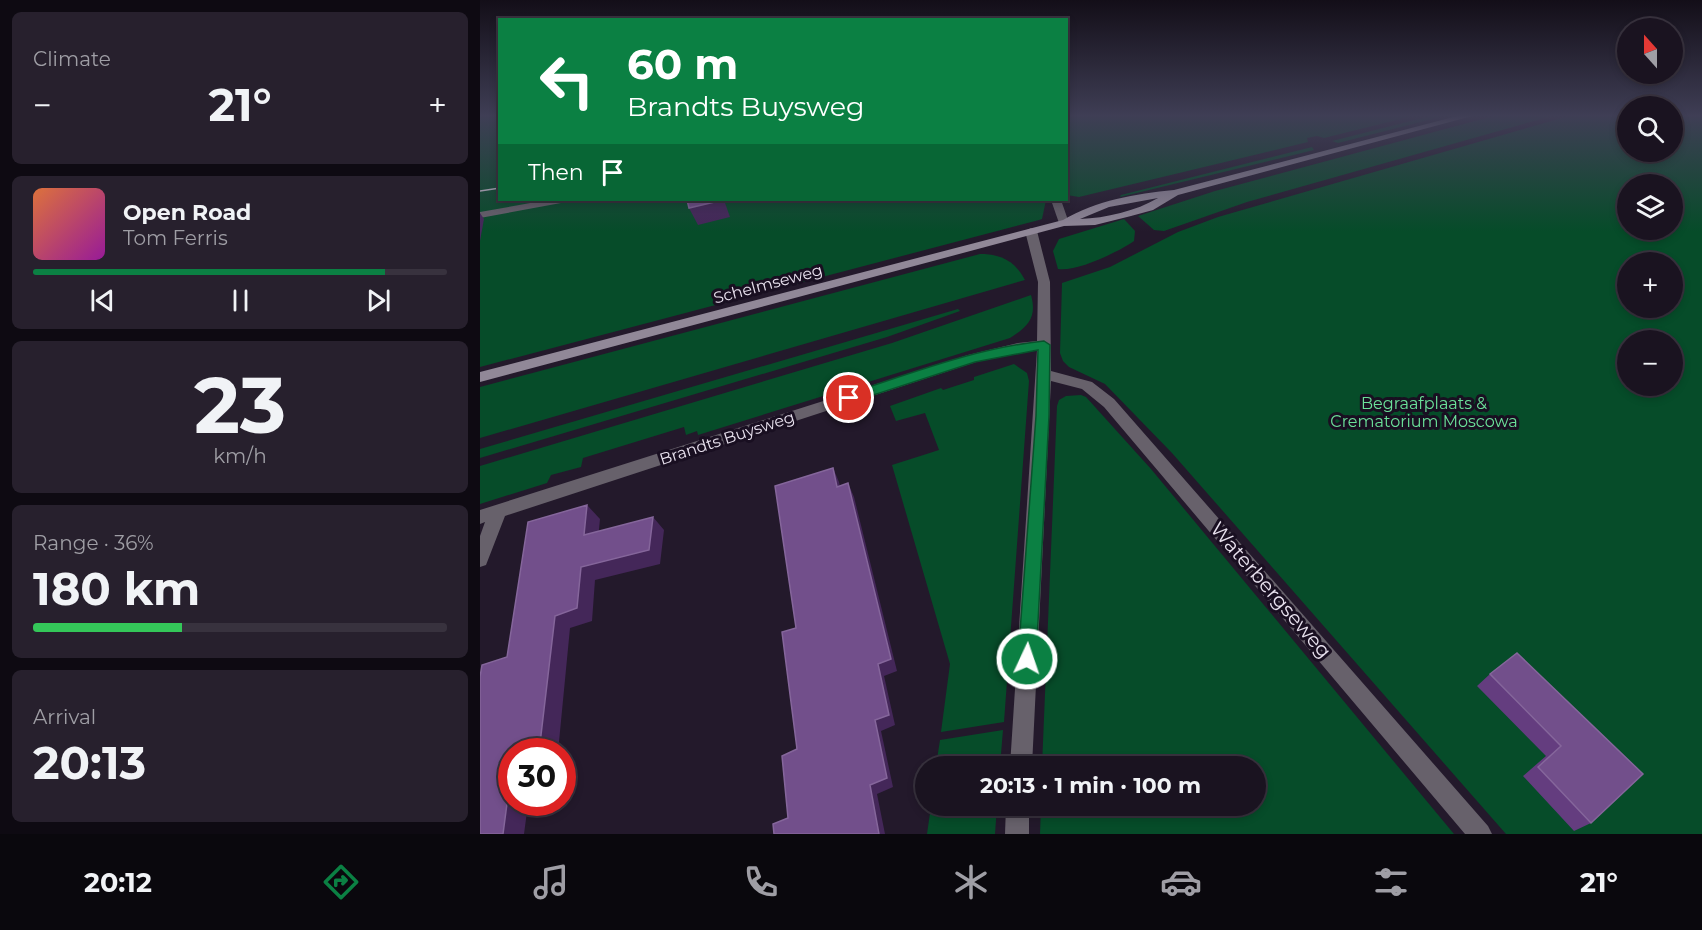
<!DOCTYPE html>
<meta charset="utf-8">
<style>
:root{--surface:#1a1320;--page:#27202d;--text:#f1f3f6;--muted:#9f9ea5;--line:#38323e;--accent:#0b8043}
body{margin:0;font-family:Montserrat,sans-serif;background:var(--page);color:var(--text);height:100vh;display:flex;flex-direction:column;font-size:22px;white-space:nowrap}
*{box-sizing:border-box;margin:0}
p{font-size:20px;color:var(--muted)}
.icon{flex:none;width:33px;height:33px;fill:none;stroke:currentColor;stroke-width:2;stroke-linecap:round;stroke-linejoin:round}
.map{position:relative;flex:1;overflow:hidden}
.sheet{display:flex;flex-direction:column;gap:12px;padding:12px;background:#0e0a12;width:480px}
.sheet>*{flex:none}
.hud{position:absolute;left:18px;top:18px;width:570px;height:183px;border-radius:0px;box-shadow:0 3px 9px #0003,0 0 0 2px var(--line);background:#0b8043;color:#fff;overflow:hidden}
.needle{width:39px;rotate:339deg}
.fabs{position:absolute;left:1137px;top:18px;display:grid;gap:12px}
.fabs a{display:grid;place-items:center;width:66px;height:66px;border-radius:50%;background:var(--surface);box-shadow:0 3px 9px #0003,0 0 0 2px var(--line);font-size:30px}
.speed{position:absolute;left:18px;top:738px;display:flex;gap:12px;font-size:30px;font-weight:700;text-align:center}
.speed>*{display:grid;place-content:center;width:78px;height:78px;border-radius:50%;background:var(--surface);box-shadow:0 3px 9px #0003,0 0 0 2px var(--line);line-height:1}
.speed .limit{border:9px solid #d22;background:#fff;color:#111}
.pin{position:absolute;display:grid;place-items:center;width:51px;height:51px;color:#fff;margin:-26px;border:3px solid #fff;border-radius:50%;box-shadow:0 2px 6px #0007}
.me{position:absolute;width:66px;margin:-33px;rotate:3deg;stroke-linejoin:round;filter:drop-shadow(0 0 4px #0008)}
.turn{display:flex;align-items:center;gap:21px;height:126px;padding:0 30px;font-size:27px}
.turn .icon{width:78px;height:78px;stroke-width:2.5}
.turn b{display:block;font-size:42px;line-height:51px}
.then{display:flex;align-items:center;height:57px;padding:0 30px;background:#0003;gap:12px;font-size:22px}
.big{font-size:45px;font-weight:700;line-height:1.1}
.sheet .tile{flex:1;display:flex;flex-direction:column;justify-content:center;gap:9px;min-width:0;padding:0 21px;border-radius:9px;background:var(--page)}
.sheet .dial{align-items:center;gap:0}
.dial b{font-size:78px;line-height:1}
.song{display:flex;align-items:center;gap:18px}
.cover{width:72px;height:72px;border-radius:9px;background:linear-gradient(135deg,hsl(20 70% 55%),hsl(300 70% 35%))}
.played{height:6px;border-radius:3px;background:linear-gradient(90deg,var(--accent) 85%,var(--line) 85%)}
.keys{display:flex;justify-content:space-around;direction:ltr}
.heat{display:flex;justify-content:space-between;align-items:center;font-size:33px;direction:ltr}
.charge{height:9px;border-radius:4px;background:linear-gradient(90deg,#34c759 36%,var(--line) 0)}
.trip{position:absolute;left:435px;top:756px;width:351px;height:60px;border-radius:30px;background:var(--surface);box-shadow:0 3px 9px #0003,0 0 0 2px var(--line);font-weight:700;line-height:60px;text-align:center}
.tab-bar{display:flex;height:96px;justify-content:space-around;align-items:center;background:#0a080d;color:var(--muted)}
.tab-bar .icon{width:42px;height:42px}
.tab-bar .on{color:var(--accent)}
.tab-bar b{font-size:27px;color:var(--text)}
main{display:flex;flex:1;min-height:0}
.map>svg:first-child{display:block}
.green{fill:#064c29;fill-rule:evenodd}
.lines{fill:none;stroke-linecap:round;stroke-linejoin:round}
.pedestrian{fill:#67616b;fill-rule:evenodd}
.minor{fill:#67616b;fill-rule:evenodd}
.secondary{fill:#918898;fill-rule:evenodd}
.tram{stroke:#c8c0ce;stroke-width:1.5}
.wall{fill:#643d7f}
.shaded-wall{fill:#442759}
.building{fill:#724f8b;stroke:#85669b;stroke-width:1.5}
.route{fill:#0b8043;stroke:#07532c;stroke-width:1.5}
.labels{text-anchor:middle;dominant-baseline:central;stroke-width:6;stroke-linejoin:round;paint-order:stroke}
.street-label{font-size:16px;fill:#e9e2ef;stroke:#190f21}
.park-label{font-size:16px;fill:#6be199;stroke:#190f21}
.near-street-label{font-size:20px;fill:#e9e2ef;stroke:#190f21}
</style>
<main>
<section class="sheet">
<div class="tile"><p>Climate</p>
<div class="heat"><a>−</a><b class="big">21°</b><a>+</a></div>
</div>
<div class="tile">
<div class="song"><i class="cover"></i><div><b>Open Road</b><p>Tom Ferris</p></div></div>
<div class="played"></div>
<div class="keys"><svg class="icon" aria-label="previous" viewBox="0 0 24 24"><path d="M18 5L8 12l10 7zM5 5v14"/></svg><svg class="icon" aria-label="pause" viewBox="0 0 24 24"><path d="M8 5v14M16 5v14"/></svg><svg class="icon" aria-label="next" viewBox="0 0 24 24"><path d="M6 5l10 7-10 7zM19 5v14"/></svg></div>
</div>
<div class="tile dial"><b>23</b><p>km/h</p></div>
<div class="tile"><p>Range · 36%</p><b class="big">180 km</b><div class="charge"></div></div>
<div class="tile"><p>Arrival</p><b class="big">20:13</b></div>
</section>
<div class="map">
<svg width="1222" height="834" viewBox="0 0 1222 834">
<rect width="100%" height="100%" fill="#23192b"/>
<!-- green -->
<g class="green">
<polygon points="0,115 19,115 20,200 566,200 562,219 559,220 0,367"/>
<polygon points="590,115 937,115 844,138 837,136 827,138 828,142 599,197 587,195"/>
<polygon points="954,115 968,115 858,143 852,141"/>
<polygon points="1017,115 1075,115 767,202 684,231 674,230 658,216 735,191"/>
<path d="M 1092,115 L 1147,115 L 1148,152 L 1192,152 L 1193,115 L 1222,115 L 1222,834 L 1026,834 L 692,453 L 625,384 L 589,367 L 583,361 L 580,353 L 582,283 L 630,267 L 698,232 L 738,217 ZM 1148,184 L 1192,184 L 1192,230 L 1148,230 ZM 1148,262 L 1192,262 L 1192,308 L 1148,308 ZM 1148,340 L 1192,340 L 1192,386 L 1148,386 Z"/>
<polygon points="832,147 834,150 640,197 641,195"/>
<path d="M 644,219 L 655,231 L 654,241 C 638,252 597,272 578,269 L 573,251 L 579,239 Z"/>
<path d="M 500,254 C 521,254 535,261 545,280 L 0,438 L 0,387 Z"/>
<path d="M 551,295 C 557,317 549,326 530,338 L 218,435 L 217,431 L 206,435 L 204,427 L 103,458 L 101,467 L 71,475 L 67,483 L 0,504 L 0,466 L 412,343 Z"/>
<polygon points="478,309 480,311 407,337 0,458 0,449"/>
<polygon points="534,364 547,373 549,381 524,722 461,732 470,664 412,465 459,450 445,413 416,421 410,406 461,388 463,390 494,380 494,377"/>
<polygon points="601,395 606,397 671,469 974,834 560,834 561,806 776,806 776,766 562,766 577,406 579,400 586,396"/>
<polygon points="523,730 520,766 456,766 460,740"/>
<polygon points="451,806 517,806 515,834 447,834"/>
</g>
<g class="lines">
<!-- pedestrian -->
<polygon class="pedestrian" points="67,200 86,200 81,203 0,218 0,212"/>
<!-- minor -->
<g class="minor">
<polygon points="571,200 581,200 589,223 588,225 580,225 579,223"/>
<polygon points="551,228 557,231 570,282 571,371 612,382 634,399 1008,826 1012,834 985,834 624,407 602,389 571,381 552,766 530,766 557,350 538,351 496,362 25,516 6,565 0,567 0,536 5,522 0,524 0,510 488,355 538,343 557,341 558,282 545,231"/>
<polygon points="526,806 549,806 549,834 525,834"/>
</g>
<!-- secondary -->
<path class="secondary" d="M 981,115 L 996,115 L 698,195 L 673,210 L 651,216 L 615,225 L 584,226 L 554,234 L 0,382 L 0,372 L 583,220 C 617,200 655,194 694,190 ZM 678,198 C 656,211 626,218 600,219 L 629,207 Z"/>
<!-- tram -->
<polyline class="tram" points="0,191 20,188"/>
</g>
<!-- wall -->
<polygon class="wall" points="1010,674 1163,774 1111,823 1094,831 1043,776 1066,756 997,686"/>
<!-- shaded-wall -->
<g class="shaded-wall">
<polygon points="244,200 250,217 218,225 209,208"/>
<polygon points="0,213 4,219 0,241"/>
<polygon points="353,468 359,482 363,501 357,487"/>
<polygon points="368,483 374,497 417,671 404,676 415,725 401,731 413,787 397,794 405,834 399,834 390,785 398,664"/>
<polygon points="107,505 120,519 117,549 104,535"/>
<polygon points="173,517 184,530 180,564 115,580 112,621 90,628 78,752 59,752 75,616 101,567"/>
<polygon points="32,795 32,802 53,802 48,804 44,834 23,834 28,796"/>
</g>
<!-- building -->
<g class="building">
<polygon points="207,200 243,200 209,208"/>
<polygon points="353,468 357,487 368,483 411,659 398,664 409,715 395,720 407,778 390,785 399,834 294,834 293,824 308,818 302,756 317,749 302,632 316,628 295,486"/>
<polygon points="107,505 104,535 173,517 169,550 101,567 97,608 75,616 59,752 32,752 32,795 28,796 23,834 0,834 0,677 2,665 27,657 48,522"/>
<polygon points="1037,653 1163,774 1111,823 1058,767 1081,746 1010,674"/>
</g>
<!-- sky -->
<linearGradient id="sky" x2="0" y2="1"><stop stop-color="#130e18"/><stop offset="0.5" stop-color="#3f3e55"/><stop offset="1" stop-color="#3f3e55" stop-opacity="0"/></linearGradient>
<rect width="1222" height="232" fill="url(#sky)"/>
<!-- route -->
<path class="route" d="M 564,341 L 570,345 L 569,416 L 556,659 L 553,665 L 547,668 L 540,665 L 538,659 L 556,416 L 558,350 L 495,362 L 369,403 L 363,398 L 364,395 C 430,374 495,348 564,341 Z"/>
<g class="labels">
<!-- street labels -->
<g class="street-label">
<text transform="translate(288 284) rotate(-15)">Schelmseweg</text>
<text transform="translate(247 438) rotate(-18)">Brandts Buysweg</text>
</g>
<!-- park labels -->
<g class="park-label">
<text x="944" y="403">Begraafplaats &amp;<tspan x="944" dy="18">Crematorium Moscowa</tspan></text>
</g>
<!-- near-street labels -->
<g class="near-street-label">
<text transform="translate(791 590) rotate(49)">Waterbergseweg</text>
</g>
</g>
</svg>
<div class="fabs">
<a><svg class="needle" viewBox="-14 -14 28 28"><path d="M0-13l5 13h-10z" fill="#e53935"/><path d="M0 13l5-13h-10z" fill="#9f9ea5"/></svg></a>
<a><svg class="icon" aria-label="search" viewBox="0 0 24 24"><circle cx="10" cy="10" r="6"/><path d="M15 15l6 6"/></svg></a>
<a><svg class="icon" aria-label="layers" viewBox="0 0 24 24"><path d="M12 4l9 5-9 5-9-5zM3 14l9 5 9-5"/></svg></a>
<a>+</a>
<a>−</a>
</div>
<div class="speed"><div class="limit">30</div></div>
<div class="pin" style="left:369px;top:398px;background:#d93025"><svg class="icon" aria-label="arrive" viewBox="0 0 24 24"><path d="M6 21V4h12l-3 4 3 4H6"/></svg></div>
<svg class="me" style="left:547px;top:659px" viewBox="-20 -20 40 40"><circle r="17" fill="#0b8043" stroke="#fff" stroke-width="3"/><path d="M0-11L8 9 0 5-8 9z" fill="#fff"/></svg>
<div class="trip">20:13 · 1 min · 100 m</div>
<div class="hud">
<div class="turn"><svg class="icon" aria-label="left" viewBox="0 0 24 24"><path d="M17 20v-9H6M10 6l-5 5 5 5"/></svg><div><b>60 m</b>Brandts Buysweg</div></div>
<div class="then">Then<svg class="icon" aria-label="arrive" viewBox="0 0 24 24"><path d="M6 21V4h12l-3 4 3 4H6"/></svg></div>
</div>
</div>
</main>
<nav class="tab-bar">
<b>20:12</b>
<svg class="icon on" aria-label="directions" viewBox="0 0 24 24"><path d="M12 3l9 9-9 9-9-9zM9 14v-3h6M13 9l2 2-2 2"/></svg>
<svg class="icon" aria-label="music" viewBox="0 0 24 24"><path d="M9 18V5l10-2v13"/><circle cx="6" cy="18" r="3"/><circle cx="16" cy="16" r="3"/></svg>
<svg class="icon" aria-label="phone" viewBox="0 0 24 24"><path d="M5 4h4l2 5-3 2q2 4 5 5l2-3 5 2v4C11 20 4 13 5 4z"/></svg>
<svg class="icon" aria-label="climate" viewBox="0 0 24 24"><path d="M12 3v18M4 7l16 10M4 17L20 7"/></svg>
<svg class="icon" aria-label="car" viewBox="0 0 24 24"><path d="M5 17H2v-5l4-1 3-4h7l3 4 3 1v5h-3M9 17h6M6 11h13"/><circle cx="7" cy="17" r="2"/><circle cx="17" cy="17" r="2"/></svg>
<svg class="icon" aria-label="filters" viewBox="0 0 24 24"><path d="M4 7h16M4 17h16"/><circle cx="9" cy="7" r="2"/><circle cx="15" cy="17" r="2"/></svg>
<b>21°</b>
</nav>
